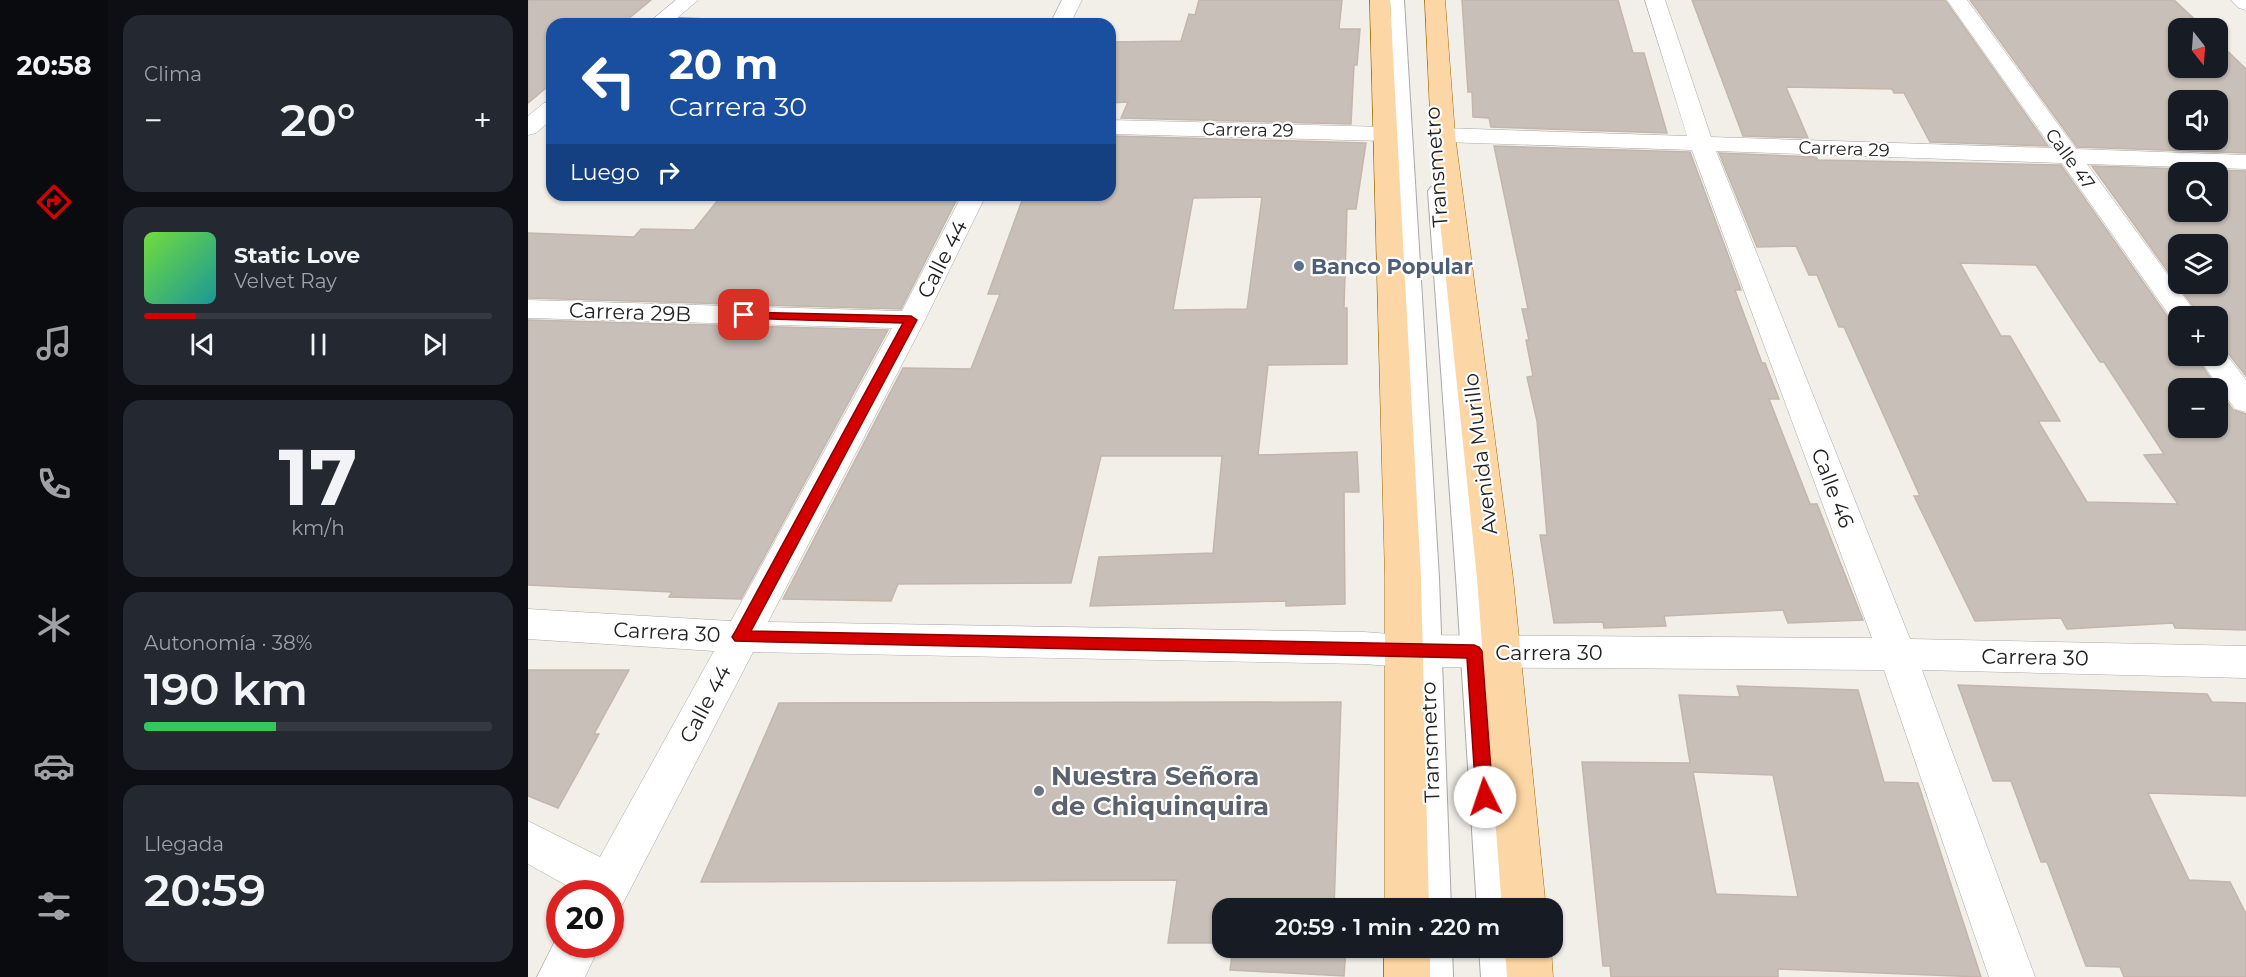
<!DOCTYPE html>
<html lang="es">
<meta charset="utf-8">
<style>
:root{--surface:#171b24;--page:#242831;--text:#f1f3f6;--muted:#9ea1a6;--line:#363941;--accent:#d40000}
body{margin:0;font-family:Montserrat,sans-serif;background:var(--page);color:var(--text);height:100vh;display:flex;flex-direction:column;font-size:22px;white-space:nowrap}
*{box-sizing:border-box;margin:0}
p{font-size:20px;color:var(--muted)}
.icon{flex:none;width:33px;height:33px;fill:none;stroke:currentColor;stroke-width:2;stroke-linecap:round;stroke-linejoin:round}
.map{position:relative;flex:1;overflow:hidden}
.side{display:flex;flex-direction:column;gap:15px;padding:15px;background:#0d0f14;width:420px}
.side>*{flex:none}
.top-card{position:absolute;left:18px;top:18px;width:570px;height:183px;border-radius:18px;box-shadow:0 2px 4px #0004;background:#1a4fa0;color:#fff;overflow:hidden}
.needle{width:39px;rotate:163deg}
.buttons{position:absolute;left:1640px;top:18px;display:grid;gap:12px}
.buttons a{display:grid;place-items:center;width:60px;height:60px;border-radius:12px;background:var(--surface);box-shadow:0 2px 4px #0004;font-size:30px}
.speed{position:absolute;left:18px;top:880px;display:flex;gap:12px;font-size:30px;font-weight:700;text-align:center}
.speed>*{display:grid;place-content:center;width:78px;height:78px;border-radius:50%;background:var(--surface);box-shadow:0 2px 4px #0004;line-height:1}
.speed .limit{border:9px solid #d22;background:#fff;color:#111}
.pin{position:absolute;display:grid;place-items:center;width:51px;height:51px;color:#fff;margin:-26px;border-radius:12px;box-shadow:0 3px 9px #0006}
.me{position:absolute;width:66px;margin:-33px;rotate:356deg;stroke-linejoin:round;filter:drop-shadow(0 0 4px #0008)}
.turn{display:flex;align-items:center;gap:21px;height:126px;padding:0 24px;font-size:27px}
.turn .icon{width:78px;height:78px;stroke-width:2.5}
.turn b{display:block;font-size:42px;line-height:51px}
.then{display:flex;align-items:center;height:57px;padding:0 24px;background:#0003;gap:12px;font-size:22px}
.big{font-size:45px;font-weight:600;line-height:1.1}
.side .widget{flex:1;display:flex;flex-direction:column;justify-content:center;gap:9px;min-width:0;padding:0 21px;border-radius:18px;background:var(--page)}
.side .dial{align-items:center;gap:0}
.dial b{font-size:78px;line-height:1}
.song{display:flex;align-items:center;gap:18px}
.cover{width:72px;height:72px;border-radius:9px;background:linear-gradient(135deg,hsl(100 70% 55%),hsl(180 70% 35%))}
.played{height:6px;border-radius:3px;background:linear-gradient(90deg,var(--accent) 15%,var(--line) 15%)}
.keys{display:flex;justify-content:space-around;direction:ltr}
.heat{display:flex;justify-content:space-between;align-items:center;font-size:33px;direction:ltr}
.charge{height:9px;border-radius:4px;background:linear-gradient(90deg,#34c759 38%,var(--line) 0)}
.trip{position:absolute;left:684px;top:898px;width:351px;height:60px;border-radius:18px;background:var(--surface);box-shadow:0 2px 4px #0004;font-weight:600;line-height:60px;text-align:center}
main{display:flex;flex:1;min-height:0}
.dock{display:flex;flex-direction:column;width:108px;justify-content:space-around;align-items:center;background:#090b0e;color:var(--muted)}
.dock .icon{width:42px;height:42px}
.dock .on{color:var(--accent)}
.dock b{font-size:27px;color:var(--text)}
.map>svg:first-child{display:block}
.building{fill:#c7bfb8;stroke:#c4b6ab;stroke-width:1.5;fill-rule:evenodd}
.lines{fill:none;stroke-linecap:round;stroke-linejoin:round}
.lane-casing{stroke:#a9a9a9;stroke-width:2}
.street-casing{stroke:#a9a9a9;stroke-width:1}
.primary-casing{stroke:#a06b00;stroke-width:1}
.lane{fill:#fff;fill-rule:evenodd}
.street{fill:#fff;fill-rule:evenodd}
.primary{fill:#fcd6a4;fill-rule:evenodd}
.route{fill:#d40000;stroke:#8a0000;stroke-width:1.5}
.service-dot{fill:#5c6f8a;stroke:#fff;stroke-width:2}
.worship-dot{fill:#6b7280;stroke:#fff;stroke-width:2}
.labels{text-anchor:middle;dominant-baseline:central;stroke-width:4.5;stroke-linejoin:round;paint-order:stroke}
.far-street-label{font-size:18px;fill:#222;stroke:#fff}
.street-label{font-size:21px;fill:#222;stroke:#fff}
.service-label{font-size:21px;font-weight:bold;fill:#4e5e75;stroke:#fff;text-anchor:start}
.near-worship-label{font-size:26px;font-weight:bold;fill:#5b616d;stroke:#fff;text-anchor:start}
</style>
<main>
<nav class="dock">
<b>20:58</b>
<svg class="icon on" aria-label="directions" viewBox="0 0 24 24"><path d="M12 3l9 9-9 9-9-9zM9 14v-3h6M13 9l2 2-2 2"/></svg>
<svg class="icon" aria-label="music" viewBox="0 0 24 24"><path d="M9 18V5l10-2v13"/><circle cx="6" cy="18" r="3"/><circle cx="16" cy="16" r="3"/></svg>
<svg class="icon" aria-label="phone" viewBox="0 0 24 24"><path d="M5 4h4l2 5-3 2q2 4 5 5l2-3 5 2v4C11 20 4 13 5 4z"/></svg>
<svg class="icon" aria-label="climate" viewBox="0 0 24 24"><path d="M12 3v18M4 7l16 10M4 17L20 7"/></svg>
<svg class="icon" aria-label="car" viewBox="0 0 24 24"><path d="M5 17H2v-5l4-1 3-4h7l3 4 3 1v5h-3M9 17h6M6 11h13"/><circle cx="7" cy="17" r="2"/><circle cx="17" cy="17" r="2"/></svg>
<svg class="icon" aria-label="filters" viewBox="0 0 24 24"><path d="M4 7h16M4 17h16"/><circle cx="9" cy="7" r="2"/><circle cx="15" cy="17" r="2"/></svg>
</nav>
<section class="side">
<div class="widget"><p>Clima</p>
<div class="heat"><a>−</a><b class="big">20°</b><a>+</a></div>
</div>
<div class="widget">
<div class="song"><i class="cover"></i><div><b>Static Love</b><p>Velvet Ray</p></div></div>
<div class="played"></div>
<div class="keys"><svg class="icon" aria-label="previous" viewBox="0 0 24 24"><path d="M18 5L8 12l10 7zM5 5v14"/></svg><svg class="icon" aria-label="pause" viewBox="0 0 24 24"><path d="M8 5v14M16 5v14"/></svg><svg class="icon" aria-label="next" viewBox="0 0 24 24"><path d="M6 5l10 7-10 7zM19 5v14"/></svg></div>
</div>
<div class="widget dial"><b>17</b><p>km/h</p></div>
<div class="widget"><p>Autonomía · 38%</p><b class="big">190 km</b><div class="charge"></div></div>
<div class="widget"><p>Llegada</p><b class="big">20:59</b></div>
</section>
<div class="map">
<svg width="1718" height="977" viewBox="0 0 1718 977">
<rect width="100%" height="100%" fill="#f2efe9"/>
<!-- building -->
<g class="building">
<polygon points="0,0 123,0 94,24 24,24 24,83 0,103"/>
<polygon points="671,0 814,0 811,29 832,29 829,65 826,65 823,124 593,118 600,102 582,103 582,42 653,41 661,14 667,15"/>
<polygon points="934,0 1090,0 1105,53 1116,53 1139,133 963,127 961,118 945,117 944,92 940,92"/>
<polygon points="1164,0 1417,0 1520,146 1402,142 1376,93 1366,93 1364,89 1258,87 1280,138 1215,136"/>
<path d="M 1442,0 L 1646,0 L 1676,28 L 1650,28 L 1650,68 L 1689,68 L 1689,41 L 1718,69 L 1718,153 L 1549,147 ZM 1650,100 L 1689,100 L 1689,140 L 1650,140 Z"/>
<path d="M 586,136 L 838,143 L 828,209 L 819,209 L 816,308 L 819,308 L 819,364 L 740,365 L 730,455 L 829,452 L 831,492 L 816,492 L 817,604 L 758,606 L 758,601 L 562,606 L 571,557 L 685,553 L 694,456 L 573,456 L 543,583 L 370,584 L 363,601 L 255,599 L 375,368 L 443,369 L 472,294 L 460,294 L 496,195 L 582,195 L 582,145 ZM 734,197 L 719,309 L 645,310 L 665,198 Z"/>
<polygon points="966,146 1162,152 1213,290 1207,290 1234,363 1237,363 1251,399 1241,399 1282,504 1289,504 1335,620 1260,623 1255,610 1136,616 1138,626 1076,628 1075,622 1026,623 1012,535 1019,535 1009,421 999,377 1005,376 998,340 1001,340 994,309 1000,309"/>
<path d="M 1191,153 L 1288,157 L 1290,160 L 1533,165 L 1644,323 L 1650,325 L 1650,356 L 1667,356 L 1705,410 L 1718,414 L 1718,630 L 1647,628 L 1645,623 L 1539,629 L 1533,618 L 1447,621 L 1386,496 L 1392,496 L 1316,327 L 1311,327 L 1289,275 L 1281,275 L 1268,246 L 1229,247 ZM 1432,263 L 1508,265 L 1572,362 L 1576,362 L 1636,454 L 1616,455 L 1650,504 L 1559,502 L 1510,421 L 1532,421 L 1482,336 L 1473,336 ZM 1650,388 L 1689,388 L 1689,428 L 1650,428 Z"/>
<path d="M 1564,166 L 1718,171 L 1718,376 L 1696,348 L 1689,346 L 1689,316 L 1672,316 ZM 1650,172 L 1689,172 L 1689,212 L 1650,212 ZM 1650,244 L 1689,244 L 1689,284 L 1650,284 Z"/>
<polygon points="194,195 431,195 373,309 0,298 0,233 106,237 113,229 166,230"/>
<polygon points="0,320 360,330 213,599 141,597 144,592 0,585"/>
<polygon points="0,670 101,670 66,734 71,734 30,808 0,796"/>
<polygon points="1430,685 1679,694 1684,702 1718,703 1718,796 1620,793 1661,880 1702,882 1718,914 1718,977 1596,977 1592,967 1558,966 1519,862 1513,862 1483,781 1465,781"/>
<path d="M 1209,686 L 1330,690 L 1356,782 L 1390,783 L 1453,977 L 1250,969 L 1250,977 L 1083,977 L 1082,966 L 1075,966 L 1054,762 L 1162,763 L 1151,695 L 1212,697 ZM 1165,772 L 1245,775 L 1270,897 L 1188,894 Z"/>
<polygon points="813,702 806,909 694,909 694,943 640,943 649,880 173,882 251,703"/>
<polygon points="705,948 818,948 816,976 702,970"/>
</g>
<g class="lines">
<!-- lane casing -->
<g class="lane-casing">
<g id="lane">
<polygon points="862,0 876,0 911,578 923,909 891,909 885,578"/>
<polygon points="133,17 195,20 202,24 128,24 126,21 128,18"/>
<polygon points="909,186 915,187 918,191 954,578 981,909 949,909 928,578 900,191 903,187"/>
<polygon points="890,948 924,948 925,977 891,977"/>
<polygon points="951,948 985,948 987,977 953,977"/>
</g>
</g>
<!-- street casing -->
<g class="street-casing">
<g id="street">
<polygon points="148,0 170,0 142,24 119,24"/>
<polygon points="534,0 554,0 542,24 522,24"/>
<polygon points="1117,0 1137,0 1183,137 1524,148 1419,0 1439,0 1548,149 1718,155 1718,169 1559,164 1670,316 1650,316 1650,323 1646,322 1534,163 1188,151 1382,639 1718,646 1718,678 1394,670 1507,977 1461,977 1356,670 875,667 836,664 225,652 92,909 82,913 82,894 54,894 0,864 0,821 72,857 186,651 0,639 0,609 203,621 364,328 0,318 0,300 374,311 434,195 458,195 397,320 240,622 836,632 875,635 1344,638 1164,150 915,142 907,140 903,135 907,130 915,128 1159,136"/>
<polygon points="1703,0 1718,0 1718,10 1711,8"/>
<polygon points="24,101 24,119 8,133 0,135 0,116 16,103"/>
<polygon points="582,120 858,127 866,129 870,134 866,139 858,141 582,134"/>
<polygon points="1689,348 1694,349 1718,380 1718,412 1707,409 1669,356 1689,356"/>
<polygon points="32,931 32,945 72,945 57,977 9,977"/>
</g>
</g>
<!-- primary casing -->
<g class="primary-casing">
<g id="primary">
<polygon points="842,0 862,0 893,578 901,909 857,909 857,578"/>
<polygon points="897,0 917,0 927,135 985,578 1018,909 974,909 949,578 903,135"/>
<rect x="856" y="948" width="46" height="29"/>
<polygon points="977,948 1023,948 1025,977 979,977"/>
</g>
</g>
<!-- lane -->
<use href="#lane" class="lane"/>
<!-- street -->
<use href="#street" class="street"/>
<!-- primary -->
<use href="#primary" class="primary"/>
</g>
<!-- route -->
<polygon class="route" points="216,312 383,316 389,320 223,631 946,645 951,647 954,651 965,797 963,803 957,805 950,803 948,797 939,658 207,641 204,637 207,632 375,323 211,318 210,315"/>
<!-- markers -->
<circle class="service-dot" cx="771" cy="266" r="6"/>
<circle class="worship-dot" cx="511" cy="791" r="6"/>
<g class="labels">
<!-- far-street labels -->
<g class="far-street-label">
<text transform="translate(720 130) rotate(1)">Carrera 29</text>
<text transform="translate(1316 149) rotate(2)">Carrera 29</text>
<text transform="translate(1542 159) rotate(54)">Calle 47</text>
</g>
<!-- street labels -->
<g class="street-label">
<text transform="translate(908 167) rotate(-94)">Transmetro</text>
<text transform="translate(414 259) rotate(-63)">Calle 44</text>
<text transform="translate(102 312) rotate(2)">Carrera 29B</text>
<text transform="translate(952 454) rotate(-97)">Avenida Murillo</text>
<text transform="translate(1305 488) rotate(69)">Calle 46</text>
<text transform="translate(139 632) rotate(3)">Carrera 30</text>
<text x="1021" y="652">Carrera 30</text>
<text transform="translate(1507 657) rotate(1)">Carrera 30</text>
<text transform="translate(177 704) rotate(-62)">Calle 44</text>
<text transform="translate(902 742) rotate(-92)">Transmetro</text>
</g>
<!-- service labels -->
<g class="service-label">
<text x="783" y="266">Banco Popular</text>
</g>
<!-- near-worship labels -->
<g class="near-worship-label">
<text x="523" y="776">Nuestra Señora<tspan x="523" dy="30">de Chiquinquira</tspan></text>
</g>
</g>
</svg>
<div class="buttons">
<a><svg class="needle" viewBox="-14 -14 28 28"><path d="M0-13l5 13h-10z" fill="#e53935"/><path d="M0 13l5-13h-10z" fill="#9ea1a6"/></svg></a>
<a><svg class="icon" aria-label="sound" viewBox="0 0 24 24"><path d="M4 9h4l5-4v14l-5-4H4zM17 9q2 3 0 6"/></svg></a>
<a><svg class="icon" aria-label="search" viewBox="0 0 24 24"><circle cx="10" cy="10" r="6"/><path d="M15 15l6 6"/></svg></a>
<a><svg class="icon" aria-label="layers" viewBox="0 0 24 24"><path d="M12 4l9 5-9 5-9-5zM3 14l9 5 9-5"/></svg></a>
<a>+</a>
<a>−</a>
</div>
<div class="speed"><div class="limit">20</div></div>
<div class="pin" style="left:216px;top:315px;background:#d93025"><svg class="icon" aria-label="arrive" viewBox="0 0 24 24"><path d="M6 21V4h12l-3 4 3 4H6"/></svg></div>
<svg class="me" style="left:957px;top:797px" viewBox="-20 -20 40 40"><circle r="19" fill="#fff"/><path d="M0-13L10 11 0 6-10 11z" fill="#d40000"/></svg>
<div class="trip">20:59 · 1 min · 220 m</div>
<div class="top-card">
<div class="turn"><svg class="icon" aria-label="left" viewBox="0 0 24 24"><path d="M17 20v-9H6M10 6l-5 5 5 5"/></svg><div><b>20 m</b>Carrera 30</div></div>
<div class="then">Luego<svg class="icon" aria-label="right" viewBox="0 0 24 24"><path d="M7 20v-9h11M14 6l5 5-5 5"/></svg></div>
</div>
</div>
</main>
